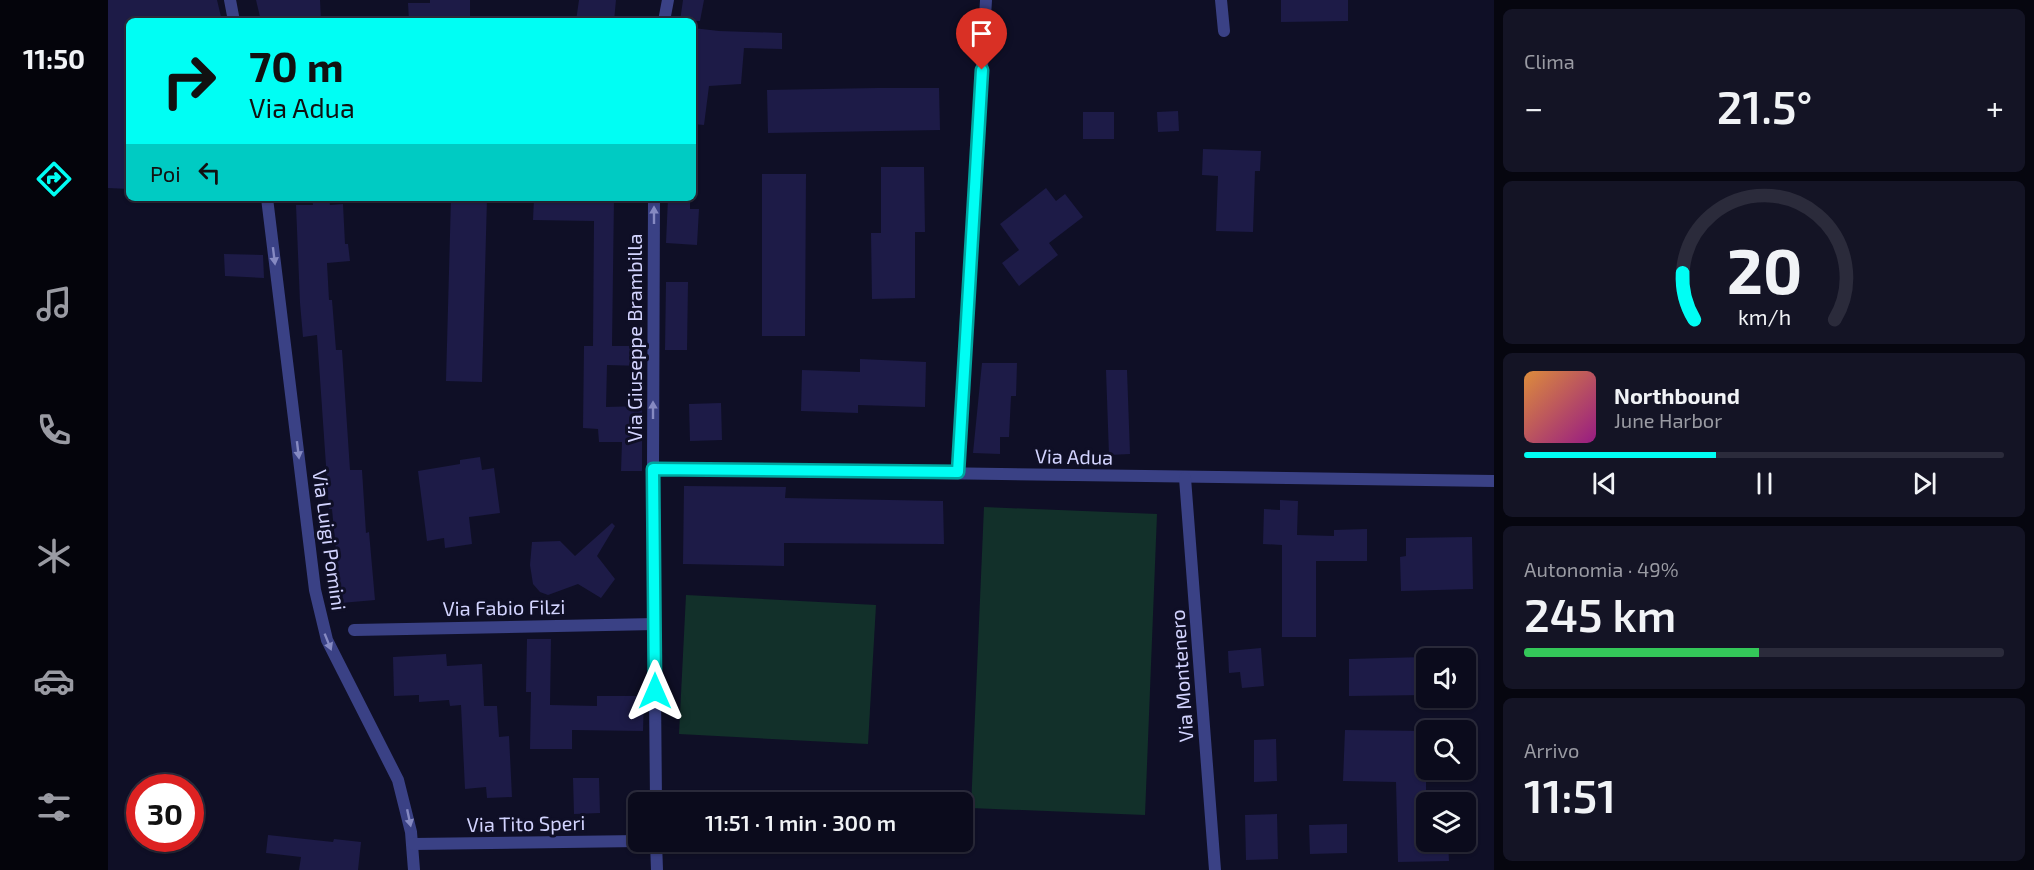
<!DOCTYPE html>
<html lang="it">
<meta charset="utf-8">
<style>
:root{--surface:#0b0b1c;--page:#141425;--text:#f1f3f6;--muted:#9a9ba3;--line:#2b2b3b;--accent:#00fef4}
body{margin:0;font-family:"Exo 2",sans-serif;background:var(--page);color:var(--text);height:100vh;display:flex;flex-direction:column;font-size:22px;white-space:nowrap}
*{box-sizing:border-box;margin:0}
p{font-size:20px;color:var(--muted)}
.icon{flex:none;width:33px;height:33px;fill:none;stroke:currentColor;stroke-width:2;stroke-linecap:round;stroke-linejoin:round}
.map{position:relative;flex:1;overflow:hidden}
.details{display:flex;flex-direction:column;gap:9px;padding:9px;background:#06060f;width:540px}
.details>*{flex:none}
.banner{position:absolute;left:18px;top:18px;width:570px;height:183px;border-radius:9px;box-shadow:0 2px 4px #0004,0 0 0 2px var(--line);background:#00fef4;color:#111;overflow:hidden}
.buttons{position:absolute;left:1308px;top:648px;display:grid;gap:12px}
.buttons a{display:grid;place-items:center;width:60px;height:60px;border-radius:9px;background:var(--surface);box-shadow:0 2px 4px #0004,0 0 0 2px var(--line);font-size:30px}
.speed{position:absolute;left:18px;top:774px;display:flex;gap:12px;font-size:30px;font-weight:700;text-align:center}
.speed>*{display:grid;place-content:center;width:78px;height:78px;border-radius:50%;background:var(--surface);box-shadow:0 2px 4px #0004,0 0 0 2px var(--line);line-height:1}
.speed .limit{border:9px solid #d22;background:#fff;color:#111}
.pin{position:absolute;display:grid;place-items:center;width:51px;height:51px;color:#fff;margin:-62px -26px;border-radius:50% 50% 50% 0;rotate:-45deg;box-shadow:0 0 6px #0007}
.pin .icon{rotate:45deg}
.me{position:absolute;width:66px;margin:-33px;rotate:0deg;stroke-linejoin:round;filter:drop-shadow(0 0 4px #0008)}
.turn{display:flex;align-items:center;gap:21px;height:126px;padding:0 24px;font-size:27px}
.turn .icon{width:78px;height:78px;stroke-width:2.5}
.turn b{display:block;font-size:42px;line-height:51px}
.then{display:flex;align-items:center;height:57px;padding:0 24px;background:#0003;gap:12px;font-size:22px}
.big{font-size:45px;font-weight:600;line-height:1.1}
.details .widget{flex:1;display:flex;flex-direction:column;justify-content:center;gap:9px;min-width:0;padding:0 21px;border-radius:9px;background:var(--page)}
.details .dial{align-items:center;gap:0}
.dial svg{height:156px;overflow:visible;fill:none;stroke:var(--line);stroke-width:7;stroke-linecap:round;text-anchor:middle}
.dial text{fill:var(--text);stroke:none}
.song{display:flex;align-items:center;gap:18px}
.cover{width:72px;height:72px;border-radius:9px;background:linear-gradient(135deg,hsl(30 70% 55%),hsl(310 70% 35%))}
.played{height:6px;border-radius:3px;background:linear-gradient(90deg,var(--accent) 40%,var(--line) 40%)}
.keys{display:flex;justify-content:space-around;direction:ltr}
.heat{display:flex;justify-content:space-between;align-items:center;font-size:33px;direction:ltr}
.charge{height:9px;border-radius:4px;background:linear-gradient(90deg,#34c759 49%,var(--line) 0)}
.trip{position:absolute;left:520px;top:792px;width:345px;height:60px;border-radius:9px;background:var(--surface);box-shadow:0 2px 4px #0004,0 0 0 2px var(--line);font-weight:600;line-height:60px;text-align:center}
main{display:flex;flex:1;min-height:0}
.menu{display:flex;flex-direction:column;width:108px;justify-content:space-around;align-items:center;background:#04040b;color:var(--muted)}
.menu .icon{width:42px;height:42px}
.menu .current{color:var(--accent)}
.menu b{font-size:27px;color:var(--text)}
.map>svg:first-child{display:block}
.green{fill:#12302a}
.building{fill:#1d1b47}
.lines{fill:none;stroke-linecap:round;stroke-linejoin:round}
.street{stroke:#3a4185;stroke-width:12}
.oneway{fill:#868ac2}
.route-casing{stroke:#00a59f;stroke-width:15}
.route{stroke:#00fef4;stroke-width:10}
.labels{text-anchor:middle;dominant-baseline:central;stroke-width:6;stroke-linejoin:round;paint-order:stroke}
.street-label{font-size:20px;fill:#d3d4ff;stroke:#0f0f26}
</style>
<main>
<nav class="menu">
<b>11:50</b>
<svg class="icon current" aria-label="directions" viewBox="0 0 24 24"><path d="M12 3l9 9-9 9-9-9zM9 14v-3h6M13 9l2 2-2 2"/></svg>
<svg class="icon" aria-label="music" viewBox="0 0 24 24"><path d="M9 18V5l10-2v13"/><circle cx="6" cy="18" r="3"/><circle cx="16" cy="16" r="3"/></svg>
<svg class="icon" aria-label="phone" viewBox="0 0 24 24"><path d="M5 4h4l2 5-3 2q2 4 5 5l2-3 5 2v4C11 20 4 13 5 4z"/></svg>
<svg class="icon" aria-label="climate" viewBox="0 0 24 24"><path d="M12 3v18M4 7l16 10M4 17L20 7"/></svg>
<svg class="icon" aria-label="car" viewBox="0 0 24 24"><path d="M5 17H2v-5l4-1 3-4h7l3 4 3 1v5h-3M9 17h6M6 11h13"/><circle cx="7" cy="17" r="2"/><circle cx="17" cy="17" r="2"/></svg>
<svg class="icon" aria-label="filters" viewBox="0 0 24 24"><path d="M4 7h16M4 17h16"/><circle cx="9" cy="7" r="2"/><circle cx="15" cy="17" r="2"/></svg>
</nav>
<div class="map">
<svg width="1386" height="870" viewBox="0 0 1386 870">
<rect width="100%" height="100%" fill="#0f0f26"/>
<!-- green -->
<g class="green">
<polygon points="876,507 1049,514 1037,815 863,808"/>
<polygon points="578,595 768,605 760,744 571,734"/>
</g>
<!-- building -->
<g class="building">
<polygon points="0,0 109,0 114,21 21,21 21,189 0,188"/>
<polygon points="148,0 212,0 213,21 153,21"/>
<polygon points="322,0 362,0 362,21 301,21 300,3 322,3"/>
<polygon points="471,0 508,0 506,21 468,21"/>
<polygon points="575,0 596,0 592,21 572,21"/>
<polygon points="1173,0 1240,0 1240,21 1173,22"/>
<polygon points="585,28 611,31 674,33 674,49 636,48 633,84 601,86 596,125 585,124"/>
<polygon points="769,88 831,88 832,130 660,133 659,90"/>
<polygon points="1070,111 1071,131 1050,132 1049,112"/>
<rect x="975" y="112" width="31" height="27"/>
<polygon points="1095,149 1153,151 1152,171 1147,171 1145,232 1108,231 1110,176 1094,175"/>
<polygon points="773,167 816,167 817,232 807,232 807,298 764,299 763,233 773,233"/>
<polygon points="654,174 698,174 697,336 654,336"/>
<polygon points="938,188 948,201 957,194 975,217 941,243 950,255 911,286 894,263 911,250 892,224"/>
<polygon points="204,198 221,198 222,205 235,204 237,244 240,244 242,261 219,263 221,300 224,300 228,350 234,350 242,470 254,470 258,533 261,532 267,600 233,603 224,509 221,509 209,335 195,337 192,303 188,205 205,205"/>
<polygon points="343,198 379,198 374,382 338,381"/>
<polygon points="426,198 506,198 504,346 534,346 534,366 499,365 498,407 534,406 534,471 513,471 514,442 491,442 490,429 475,428 476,346 485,346 486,221 425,220"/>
<polygon points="560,198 582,198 582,209 591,209 589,245 558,243"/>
<polygon points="116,254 155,255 156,278 117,276"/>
<polygon points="558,282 580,282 579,350 557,350"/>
<polygon points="752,359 818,362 817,407 750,405 750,413 693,411 694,370 752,372"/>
<polygon points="874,363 909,363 908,396 903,396 901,437 892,437 892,454 865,453"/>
<polygon points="998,370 1019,370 1022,454 1001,455"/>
<polygon points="613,403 614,440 582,441 581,404"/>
<polygon points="372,457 374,470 386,468 392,513 361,517 364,544 337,548 336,538 319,541 310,471 352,464 352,460"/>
<polygon points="576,486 678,487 677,498 835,501 836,544 676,543 676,566 575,564"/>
<polygon points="1172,500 1190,501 1189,535 1226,536 1226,530 1259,529 1259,561 1208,561 1208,637 1174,637 1174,545 1155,544 1156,509 1172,510"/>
<polygon points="504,523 507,526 489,556 507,579 493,598 470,584 440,595 432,592 425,584 422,565 424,542 452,541 467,556"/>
<polygon points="1364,537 1365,589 1293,591 1292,557 1298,556 1298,538"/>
<polygon points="419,639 443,639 442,705 489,706 489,696 536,696 535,731 464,730 464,749 422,749 423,692 418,692"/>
<polygon points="1153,648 1156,686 1134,688 1132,672 1121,673 1120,651"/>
<polygon points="338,654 339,666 374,664 376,706 389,706 391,737 401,736 404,797 379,798 378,787 357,789 353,705 342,706 341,700 311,702 311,695 286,696 285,657"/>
<polygon points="1318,657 1318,695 1241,696 1241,659"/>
<polygon points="1237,730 1318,731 1318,842 1340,842 1341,861 1290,862 1288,782 1235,781"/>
<polygon points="1168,739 1169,781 1146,782 1146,740"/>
<polygon points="465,778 491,778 492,813 466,814"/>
<polygon points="1169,814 1170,859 1138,860 1137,815"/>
<polygon points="1239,824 1239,853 1202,854 1201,825"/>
<polygon points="160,835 225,842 226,839 253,842 250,870 191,870 193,857 158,853"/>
</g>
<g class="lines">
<!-- street -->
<g class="street">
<polyline points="122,0 126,21"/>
<polyline points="1113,0 1116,31"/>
<polyline points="556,21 560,0"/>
<polyline points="159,198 207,590 219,640 290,780 303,832 306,870"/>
<polyline points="546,198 545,469 548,802"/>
<path d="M 545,469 C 825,472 1106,478 1386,481"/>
<polyline points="850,472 878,0"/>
<polyline points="1077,478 1107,870"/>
<polyline points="246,630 547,624"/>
<polyline points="548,842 549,870"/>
<polyline points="305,844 531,841"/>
</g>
</g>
<!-- one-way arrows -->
<defs><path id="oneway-solid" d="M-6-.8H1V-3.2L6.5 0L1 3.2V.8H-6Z" transform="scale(1.5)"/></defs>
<g class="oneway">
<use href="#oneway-solid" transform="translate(546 215) rotate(-90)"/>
<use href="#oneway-solid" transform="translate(166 256) rotate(83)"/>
<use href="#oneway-solid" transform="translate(545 410) rotate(-90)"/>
<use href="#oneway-solid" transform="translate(190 450) rotate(83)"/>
<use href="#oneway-solid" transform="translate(220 642) rotate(68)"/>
<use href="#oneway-solid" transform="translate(301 818) rotate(78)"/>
</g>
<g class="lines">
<!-- route casing -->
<g class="route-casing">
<polyline id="route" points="547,691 545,469 850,472 874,70"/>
</g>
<!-- route -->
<use href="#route" class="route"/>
</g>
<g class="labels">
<!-- street labels -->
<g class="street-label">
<text transform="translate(526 338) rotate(-90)">Via Giuseppe Brambilla</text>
<text transform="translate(966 456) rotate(1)">Via Adua</text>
<text transform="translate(222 540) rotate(82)">Via Luigi Pomini</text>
<text transform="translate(396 607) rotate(-1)">Via Fabio Filzi</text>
<text transform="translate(1073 676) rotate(-94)">Via Montenero</text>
<text transform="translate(418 823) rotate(-1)">Via Tito Speri</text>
</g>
</g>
</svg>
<div class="buttons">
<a><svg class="icon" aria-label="sound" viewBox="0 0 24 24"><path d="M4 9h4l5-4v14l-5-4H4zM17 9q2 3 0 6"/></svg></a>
<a><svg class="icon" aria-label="search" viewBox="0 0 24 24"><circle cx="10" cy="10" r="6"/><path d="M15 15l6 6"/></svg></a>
<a><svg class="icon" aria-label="layers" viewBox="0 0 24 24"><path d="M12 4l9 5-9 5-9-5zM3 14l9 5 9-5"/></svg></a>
</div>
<div class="speed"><div class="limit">30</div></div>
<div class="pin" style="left:874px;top:70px;background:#d93025"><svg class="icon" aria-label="arrive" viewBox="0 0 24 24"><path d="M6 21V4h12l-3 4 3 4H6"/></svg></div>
<svg class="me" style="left:547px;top:691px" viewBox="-20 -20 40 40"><path d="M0-17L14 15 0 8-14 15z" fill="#00fef4" stroke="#fff" stroke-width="4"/></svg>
<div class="trip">11:51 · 1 min · 300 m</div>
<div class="banner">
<div class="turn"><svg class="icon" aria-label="right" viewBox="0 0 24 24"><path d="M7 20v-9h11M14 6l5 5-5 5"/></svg><div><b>70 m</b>Via Adua</div></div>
<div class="then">Poi<svg class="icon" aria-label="left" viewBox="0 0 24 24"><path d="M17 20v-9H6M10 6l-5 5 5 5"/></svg></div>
</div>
</div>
<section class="details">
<div class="widget"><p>Clima</p>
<div class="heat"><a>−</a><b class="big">21.5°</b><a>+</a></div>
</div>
<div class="widget dial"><svg viewBox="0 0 100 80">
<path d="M14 69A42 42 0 1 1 86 69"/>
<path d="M14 69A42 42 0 0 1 8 45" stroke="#00fef4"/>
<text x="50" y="56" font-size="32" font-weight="700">20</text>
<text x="50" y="72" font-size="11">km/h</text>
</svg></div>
<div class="widget">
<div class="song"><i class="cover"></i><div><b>Northbound</b><p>June Harbor</p></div></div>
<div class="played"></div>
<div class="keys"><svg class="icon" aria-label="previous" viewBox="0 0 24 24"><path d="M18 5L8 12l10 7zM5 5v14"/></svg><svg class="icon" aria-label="pause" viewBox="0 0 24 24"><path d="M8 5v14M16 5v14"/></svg><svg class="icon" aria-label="next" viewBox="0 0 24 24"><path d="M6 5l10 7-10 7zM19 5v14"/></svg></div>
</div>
<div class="widget"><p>Autonomia · 49%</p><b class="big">245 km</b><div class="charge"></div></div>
<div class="widget"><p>Arrivo</p><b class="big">11:51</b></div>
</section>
</main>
